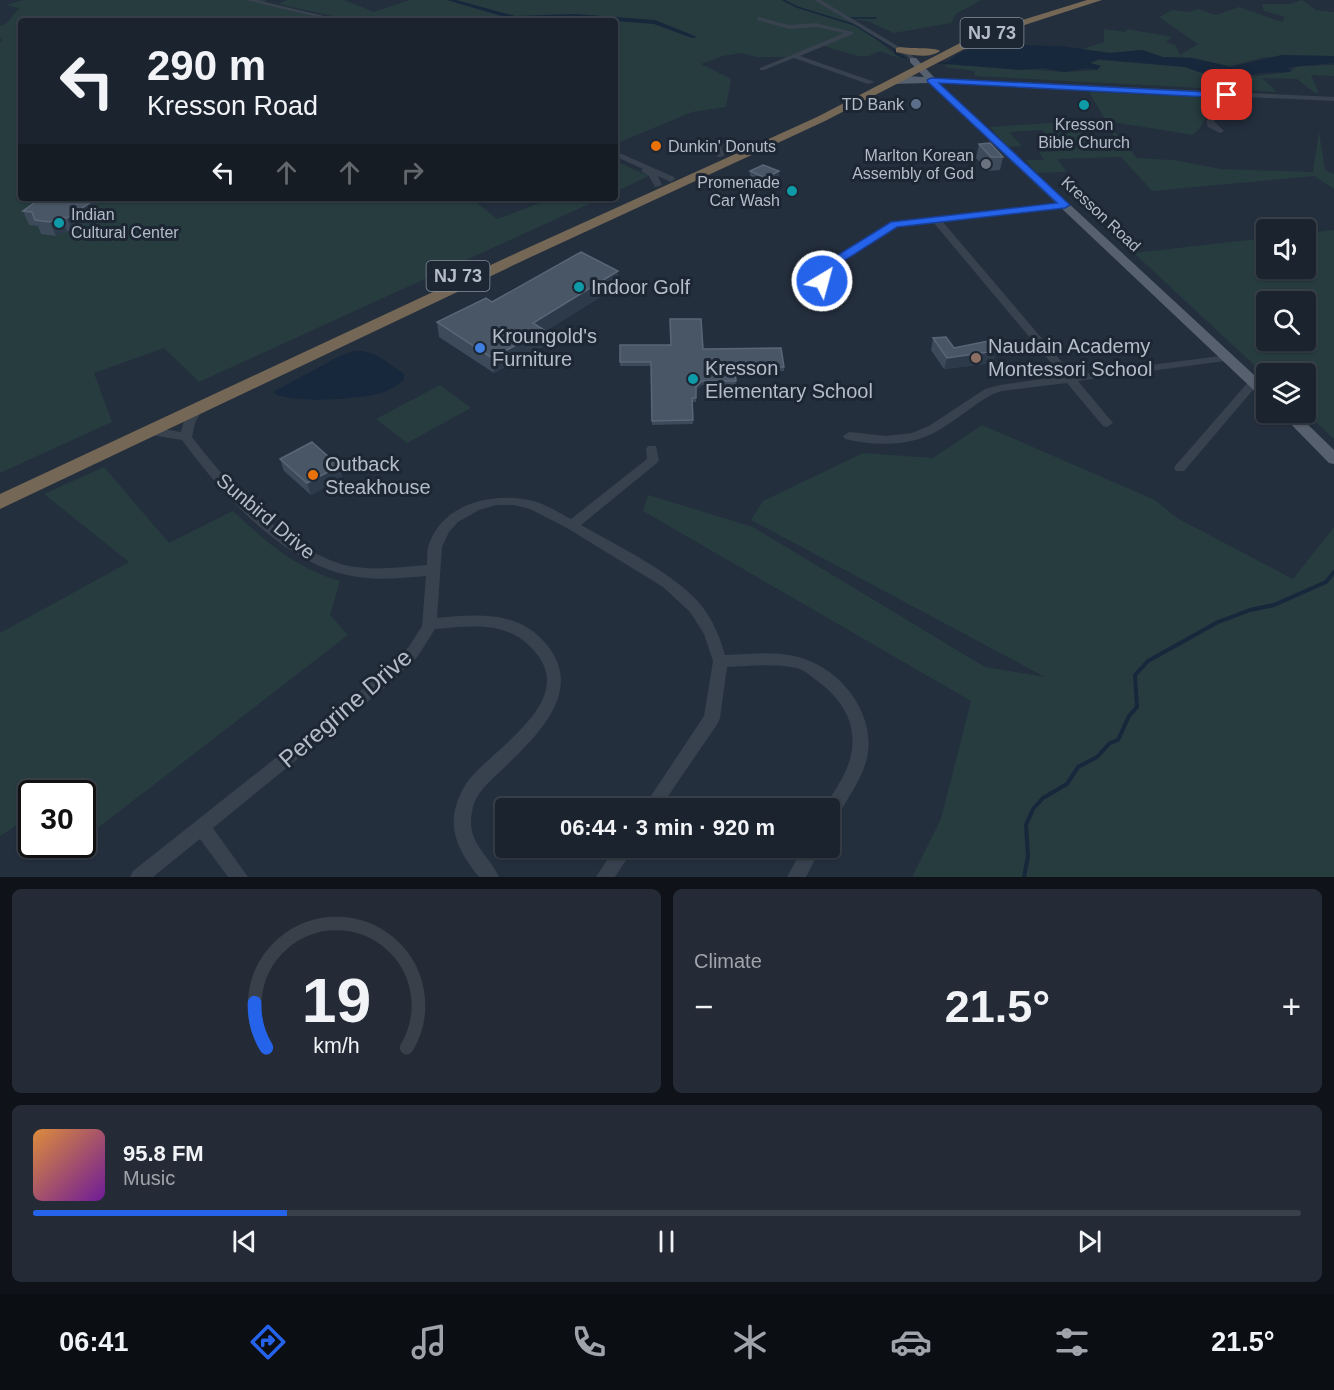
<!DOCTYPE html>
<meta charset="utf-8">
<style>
:root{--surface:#1b232e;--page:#242b36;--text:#f1f3f6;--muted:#a0a4aa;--line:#39404a;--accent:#2563eb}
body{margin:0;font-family:Helvetica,sans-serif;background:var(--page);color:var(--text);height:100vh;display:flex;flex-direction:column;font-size:22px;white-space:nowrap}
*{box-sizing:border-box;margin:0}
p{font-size:20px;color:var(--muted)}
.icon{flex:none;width:33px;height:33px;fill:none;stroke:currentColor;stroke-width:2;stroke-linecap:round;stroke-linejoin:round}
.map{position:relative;height:877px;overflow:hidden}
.side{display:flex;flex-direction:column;gap:12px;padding:12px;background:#0f1319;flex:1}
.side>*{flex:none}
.banner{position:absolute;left:18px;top:18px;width:600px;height:183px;border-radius:6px;box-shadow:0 2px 4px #0004,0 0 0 2px var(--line);background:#1b232e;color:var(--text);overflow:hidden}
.buttons{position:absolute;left:1256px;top:219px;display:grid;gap:12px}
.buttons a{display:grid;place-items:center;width:60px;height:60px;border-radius:6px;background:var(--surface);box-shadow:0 2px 4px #0004,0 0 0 2px var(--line);font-size:30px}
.speed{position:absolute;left:18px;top:780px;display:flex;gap:12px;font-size:30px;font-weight:700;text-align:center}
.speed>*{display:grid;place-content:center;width:78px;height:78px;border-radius:50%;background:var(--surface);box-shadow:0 2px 4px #0004,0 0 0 2px var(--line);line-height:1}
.speed .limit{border:3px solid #111;border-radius:9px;background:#fff;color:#111}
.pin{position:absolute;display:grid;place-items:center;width:51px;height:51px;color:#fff;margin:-26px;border-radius:12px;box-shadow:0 3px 9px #0006}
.me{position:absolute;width:66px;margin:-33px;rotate:37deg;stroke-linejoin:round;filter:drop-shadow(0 0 4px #0008)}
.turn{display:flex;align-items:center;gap:21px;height:126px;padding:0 30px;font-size:27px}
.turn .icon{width:78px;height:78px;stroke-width:2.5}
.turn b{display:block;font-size:42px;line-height:51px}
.lanes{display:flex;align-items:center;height:57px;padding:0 30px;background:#0003;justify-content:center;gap:30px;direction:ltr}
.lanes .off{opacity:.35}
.big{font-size:45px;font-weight:700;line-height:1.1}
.side .widget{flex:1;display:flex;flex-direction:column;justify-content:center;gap:9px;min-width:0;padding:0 21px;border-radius:9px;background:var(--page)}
.side .dial{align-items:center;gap:0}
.dial svg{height:156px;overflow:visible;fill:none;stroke:var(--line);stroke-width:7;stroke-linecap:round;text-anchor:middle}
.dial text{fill:var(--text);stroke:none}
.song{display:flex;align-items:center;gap:18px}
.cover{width:72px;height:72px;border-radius:9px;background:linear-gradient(135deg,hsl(30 70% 55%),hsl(280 70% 35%))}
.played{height:6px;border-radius:3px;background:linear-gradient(90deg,var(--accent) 20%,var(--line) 20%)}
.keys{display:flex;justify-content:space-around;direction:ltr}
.heat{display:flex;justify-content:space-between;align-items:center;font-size:33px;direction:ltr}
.side .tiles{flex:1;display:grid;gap:12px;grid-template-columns:1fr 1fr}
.widget:last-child{grid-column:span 2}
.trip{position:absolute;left:495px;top:798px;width:345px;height:60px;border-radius:6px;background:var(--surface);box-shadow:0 2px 4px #0004,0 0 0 2px var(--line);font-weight:700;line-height:60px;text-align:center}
.dock{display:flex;height:96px;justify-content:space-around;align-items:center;background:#0b0e12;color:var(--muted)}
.dock .icon{width:42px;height:42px}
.dock .on{color:var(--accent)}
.dock b{font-size:27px;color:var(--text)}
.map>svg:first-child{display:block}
.green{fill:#263c3f;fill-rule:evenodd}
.water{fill:#17273c}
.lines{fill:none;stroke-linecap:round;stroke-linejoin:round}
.stream-far1{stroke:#17273c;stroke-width:1.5}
.stream{stroke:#17273c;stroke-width:4}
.canal{fill:#17273c;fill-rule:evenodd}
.minor{fill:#38414e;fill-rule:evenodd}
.major{fill:#56606e;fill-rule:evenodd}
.highway{fill:#746755;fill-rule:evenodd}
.wall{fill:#3c4a5a}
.shaded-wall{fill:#2d3a4a}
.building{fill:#495666;stroke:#5a6676;stroke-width:1.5}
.route{fill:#2563eb;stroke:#184099;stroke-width:1.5}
.service-dot{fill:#5c6f8a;stroke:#1d2633;stroke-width:2}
.culture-dot{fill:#0f9aa8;stroke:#1d2633;stroke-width:2}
.food-dot{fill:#e8710a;stroke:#1d2633;stroke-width:2}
.worship-dot{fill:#6b7280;stroke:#1d2633;stroke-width:2}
.shop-dot{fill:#3f7fe0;stroke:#1d2633;stroke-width:2}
.education-dot{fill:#8d6e63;stroke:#1d2633;stroke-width:2}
.labels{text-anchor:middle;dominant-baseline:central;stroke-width:6;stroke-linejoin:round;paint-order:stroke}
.far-poi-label{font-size:16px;fill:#b4bcc9;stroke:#1d2633;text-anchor:end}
.far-street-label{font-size:16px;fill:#b4bcc9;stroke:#1d2633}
.shield{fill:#1d2633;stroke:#878f9c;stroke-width:1.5}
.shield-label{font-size:18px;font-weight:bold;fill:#b4bcc9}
.poi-label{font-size:20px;fill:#b4bcc9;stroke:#1d2633;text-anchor:start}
.street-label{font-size:20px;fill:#b4bcc9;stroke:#1d2633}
.near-street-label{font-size:24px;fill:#b4bcc9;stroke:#1d2633}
</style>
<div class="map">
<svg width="1334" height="877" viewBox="0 0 1334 877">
<rect width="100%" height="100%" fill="#242f3e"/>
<!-- green -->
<g class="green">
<polygon points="23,0 267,0 263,2 329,19 327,21 21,21 21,198 471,198 497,219 553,198 602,198 199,382 164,348 94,373 112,422 0,473 0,42 3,41 0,38 0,26 7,23 19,8 6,5"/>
<polygon points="287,0 344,0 374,12 410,0 981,0 956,14 951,23 894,33 867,21 851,19 901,59 880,51 869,56 857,56 820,45 786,57 756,57 742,53 723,56 701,64 731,79 726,107 692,112 615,144 615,21 355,21 278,4"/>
<polygon points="1302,0 1316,10 1334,12 1334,57 1265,57 1229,66 1192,58 1163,57 1142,50 1112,53 1080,50 1104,42 1104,29 1125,32 1127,29 1172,37 1166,42 1175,45 1180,55 1198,44 1159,17 1172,10 1189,12 1198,9 1216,15 1239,7 1282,22 1285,17 1264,11 1262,4 1290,4"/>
<polygon points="1099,60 1185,67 1223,80 1289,72 1298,66 1334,65 1334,76 1311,75 1319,93 1315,93 1297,79 1262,78 1277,92 975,76 974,71 945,67 947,64 1065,72 1097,70 1100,66 1090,63"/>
<path d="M 1089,92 L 1215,98 L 1220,104 C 1204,111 1206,125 1193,135 L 1106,121 Z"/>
<polygon points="1076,121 1085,137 1115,140 1110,126 1137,158 1174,160 1221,169 1313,172 1319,132 1325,170 1334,174 1334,189 1314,176 1152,191 1121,157 1057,159 1067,172 1036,173 1026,160 1044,160 1039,152 1059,151 1042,130 1009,132 1022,146 1007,147 990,127"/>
<polygon points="615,161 649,176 615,192"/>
<path d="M 1334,230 L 1334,439 L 1305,412 L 1305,374 L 1266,374 L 1266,376 L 1134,253 L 1266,238 L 1266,268 L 1305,268 L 1305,233 ZM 1266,302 L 1305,302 L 1305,340 L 1266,340 Z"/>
<polygon points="440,385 471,408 407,443 376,419"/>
<polygon points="982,425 1155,500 1177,518 1293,579 1334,527 1334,877 912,877 941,819 971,701 643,511 648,495 753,527 985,667 1045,677 751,520 763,501 863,453 933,458"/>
<path d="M 104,467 L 169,543 L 233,511 C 267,543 295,568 340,581 L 330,615 L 348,635 L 90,834 L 83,833 L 82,794 L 32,794 L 31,824 L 22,822 L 0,836 L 0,633 L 129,562 L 44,494 Z"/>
</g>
<!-- water -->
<g class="water">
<path d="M 991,45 L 1060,46 L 1110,53 L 1142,50 L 1163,57 L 1192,58 L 1231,67 L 1282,55 L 1334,56 L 1334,63 L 1291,67 L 1288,69 L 1292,71 L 1289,72 L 1260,73 L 1223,80 L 1185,67 L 1098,59 L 1090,63 L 1101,66 L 1097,70 L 1086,68 L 1065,72 L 1043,68 L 1021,70 L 946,64 C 956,52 975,46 991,45 Z"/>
<path d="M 354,351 C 373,349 389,364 404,374 L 404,380 C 398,385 391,389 384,392 C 364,399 288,405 273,392 L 340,356 Z"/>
</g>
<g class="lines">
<!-- stream-far1 -->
<g class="stream-far1">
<polyline points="783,0 797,7 855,25 894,49 896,54 906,58"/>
<polyline points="848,18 876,18"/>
<polyline points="939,63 950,63"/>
</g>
<!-- stream -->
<polyline class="stream" points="1024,877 1028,856 1026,825 1033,809 1043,798 1067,784 1078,767 1097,757 1110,743 1118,740 1129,716 1137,707 1135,675 1148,661 1218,622 1250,610 1274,605 1326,582 1334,572"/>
<!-- canal -->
<polygon class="canal" points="447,0 456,0 515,16 575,14 655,20 697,37 692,38 654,24 575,18 515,20"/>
<!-- minor -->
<g class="minor">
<polygon points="246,0 257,0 345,21 334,21"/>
<polygon points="814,0 821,0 911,54 916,60 911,61 907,56"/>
<polygon points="759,17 789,25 816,23 853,32 853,34 800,56 875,82 868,84 794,58 764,70 760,70 760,68 844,33 816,27 789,29 757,20 757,18"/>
<polygon points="928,78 1334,97 1334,101 1224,96 1229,106 1214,121 1224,131 1220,133 1208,127 1206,121 1221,106 1217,96 931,82 927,80"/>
<polygon points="710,142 739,145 743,147 739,149 721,147 725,155 721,157 718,157 709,144"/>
<polygon points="615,151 674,177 675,179 671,182 658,176 662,185 655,187 649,176 641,171 643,169 615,156"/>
<path d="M 1065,202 L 1068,203 L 1068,207 L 942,221 L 1073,375 L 1228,355 L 1232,356 L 1233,358 L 1232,360 L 1078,381 L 1113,423 L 1107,427 L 1103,426 L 1067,383 L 1002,391 L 993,394 C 974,404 958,419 939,430 C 912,447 875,446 845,439 L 843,436 L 849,432 L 886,436 L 912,433 L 929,426 L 985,389 L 1000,385 L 1062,376 L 933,222 L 897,226 L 830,268 L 827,281 L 822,284 L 817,281 L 823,265 L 892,222 Z"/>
<polygon points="1254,379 1258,380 1260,382 1258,384 1184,471 1176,471 1174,468 1176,465 1250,380"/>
<path d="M 196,406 L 202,410 L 195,423 L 192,437 C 229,485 288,552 349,566 C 374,571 401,567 427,565 C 427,560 427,552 428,547 C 441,503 494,491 533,501 C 546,504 559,513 571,519 L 647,459 L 646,449 L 648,446 L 656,446 L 659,460 L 657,463 L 581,525 C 616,545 676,574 701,605 C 713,620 720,637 725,655 C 748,654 772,651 794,656 C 838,665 877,712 867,758 C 862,780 846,800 836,819 L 830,822 L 830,808 L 824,808 C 833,793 845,777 850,759 C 859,726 843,699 816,680 C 810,675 804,670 796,668 C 774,663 749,666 727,667 L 720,718 L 718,723 L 660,808 L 643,808 L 704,716 L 713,661 L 704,634 L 690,612 L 663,587 L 567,528 L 530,509 L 514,505 L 496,505 L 479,510 L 458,522 L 449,532 L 442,547 L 437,618 C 477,614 519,610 547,645 C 584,690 539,734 507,765 C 493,779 475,791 472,812 C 466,843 488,853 499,877 L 479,877 C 464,859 449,835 455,810 C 457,801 462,789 468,781 C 492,749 577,702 536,653 C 509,620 473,626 435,629 L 418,656 L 388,685 L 213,828 L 248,877 L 228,877 L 200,839 L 153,877 L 130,877 L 133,871 L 378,677 L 408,648 L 422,626 L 426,576 C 402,578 376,581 352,576 C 283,564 222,494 182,440 L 151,435 L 145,431 L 151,427 L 181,432 C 183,423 187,409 196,406 Z"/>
<polygon points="615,848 634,848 615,877 596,877"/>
<polygon points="803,848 821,848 806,877 787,877"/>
</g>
<!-- major -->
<g class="major">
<polygon points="910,58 916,58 945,89 1266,386 1266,398 1261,397 929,83 890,84 890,80 906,76 924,77 910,62"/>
<polygon points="1279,412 1295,412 1334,450 1334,464 1329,463"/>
</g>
<!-- highway -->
<g class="highway">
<polygon points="1087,0 1102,0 1006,31 972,45 825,121 533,256 0,509 0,494 523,250 817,117 964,41 1000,27"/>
<path d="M 900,47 C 911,49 935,47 940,51 C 929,59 910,55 896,52 L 896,48 Z"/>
</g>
</g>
<!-- wall -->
<g class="wall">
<polygon points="979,144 1003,157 1000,170 988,171 976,158"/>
<polygon points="750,171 779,171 778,182 766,188 750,181"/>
<polygon points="23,211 99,214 73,232 67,231 56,236 41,234 38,226 29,225"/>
<polygon points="618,271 618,286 544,332 545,345 494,373 439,337 437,322 492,302"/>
<polygon points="933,338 954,348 996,351 993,363 944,369 931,350"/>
<polygon points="620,345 671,345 703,349 784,367 784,371 735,371 736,385 702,385 696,390 696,402 692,402 693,424 652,425 651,366 620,366"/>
<polygon points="280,459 343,478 311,495 284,471"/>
</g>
<!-- shaded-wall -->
<g class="shaded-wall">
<polygon points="779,171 778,182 766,188 766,178"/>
<polygon points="94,200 99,214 73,232 67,218"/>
<polygon points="61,217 67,231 56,236 50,222"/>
<polygon points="618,271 618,286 544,332 545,345 494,373 492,358 533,323"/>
<polygon points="996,351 993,363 944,369 947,358"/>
<polygon points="702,381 702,385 696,391 696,387"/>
<polygon points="339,466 343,478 311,495 307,483"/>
</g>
<!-- building -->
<g class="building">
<polygon points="990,143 1003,157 991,157 979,144"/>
<polygon points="763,165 779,171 766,178 750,171"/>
<polygon points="41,198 62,199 63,198 83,198 94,200 67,218 61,217 50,222 35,220 32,212 23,211"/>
<polygon points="581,252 618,271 533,323 544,330 492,358 437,322 486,298 492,302"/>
<polygon points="670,319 701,319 703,349 781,348 784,367 735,367 736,381 702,381 696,387 696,398 692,398 693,420 652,421 651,362 620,362 620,345 671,345"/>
<polygon points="946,337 954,348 988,341 996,351 947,358 933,338"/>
<polygon points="312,442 339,466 307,483 280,459"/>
</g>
<!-- route -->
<polygon class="route" points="931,78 1227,93 1231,95 1227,98 939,83 1070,205 1065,208 897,227 831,269 826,283 818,283 816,281 822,265 891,222 1057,203 928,82 927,80"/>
<!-- markers -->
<circle class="service-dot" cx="916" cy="104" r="6"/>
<g class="culture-dot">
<circle cx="1084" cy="105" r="6"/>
<circle cx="792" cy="191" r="6"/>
<circle cx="59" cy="223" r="6"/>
<circle cx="579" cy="287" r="6"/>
<circle cx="693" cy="379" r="6"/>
</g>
<g class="food-dot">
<circle cx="656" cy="146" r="6"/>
<circle cx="313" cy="475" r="6"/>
</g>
<circle class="worship-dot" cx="986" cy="164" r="6"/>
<circle class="shop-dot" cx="480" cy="348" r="6"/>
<circle class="education-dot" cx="976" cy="358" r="6"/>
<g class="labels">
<!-- far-poi labels -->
<g class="far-poi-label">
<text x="904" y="104">TD Bank</text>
<text x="1084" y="124" text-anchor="middle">Kresson<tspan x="1084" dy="18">Bible Church</tspan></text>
<text x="668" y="146" text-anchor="start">Dunkin' Donuts</text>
<text x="974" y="155">Marlton Korean<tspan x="974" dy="18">Assembly of God</tspan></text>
<text x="780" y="182">Promenade<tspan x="780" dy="18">Car Wash</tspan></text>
<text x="71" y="214" text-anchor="start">Indian<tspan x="71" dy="18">Cultural Center</tspan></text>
</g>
<!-- far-street labels -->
<g class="far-street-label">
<text transform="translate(1101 214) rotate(43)">Kresson Road</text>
</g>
<!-- shield labels -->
<g class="shield">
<rect x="960.5" y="18" width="63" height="30" rx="4.5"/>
<rect x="426.5" y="261" width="63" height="30" rx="4.5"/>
</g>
<g class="shield-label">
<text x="992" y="33">NJ 73</text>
<text x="458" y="276">NJ 73</text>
</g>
<!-- poi labels -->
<g class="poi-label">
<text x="591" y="287">Indoor Golf</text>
<text x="492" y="336">Kroungold's<tspan x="492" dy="23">Furniture</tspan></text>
<text x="988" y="346">Naudain Academy<tspan x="988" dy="23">Montessori School</tspan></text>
<text x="705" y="368">Kresson<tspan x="705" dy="23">Elementary School</tspan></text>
<text x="325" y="464">Outback<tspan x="325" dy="23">Steakhouse</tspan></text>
</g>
<!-- street labels -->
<g class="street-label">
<text transform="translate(266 516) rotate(40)">Sunbird Drive</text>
</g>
<!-- near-street labels -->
<g class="near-street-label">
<text transform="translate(345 708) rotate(-41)">Peregrine Drive</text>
</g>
</g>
</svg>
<div class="buttons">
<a><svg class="icon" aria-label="sound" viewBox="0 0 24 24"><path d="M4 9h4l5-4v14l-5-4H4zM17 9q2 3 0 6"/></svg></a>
<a><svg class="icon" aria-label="search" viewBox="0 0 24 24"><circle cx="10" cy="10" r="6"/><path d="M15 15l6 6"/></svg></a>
<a><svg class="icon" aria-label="layers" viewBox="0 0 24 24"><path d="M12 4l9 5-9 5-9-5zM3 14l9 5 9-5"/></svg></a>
</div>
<div class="speed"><div class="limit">30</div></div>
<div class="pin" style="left:1227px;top:95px;background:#d93025"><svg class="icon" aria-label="arrive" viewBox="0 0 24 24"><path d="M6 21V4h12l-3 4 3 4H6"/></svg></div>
<svg class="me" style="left:822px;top:281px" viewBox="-20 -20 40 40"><circle r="17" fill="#2563eb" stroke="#fff" stroke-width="3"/><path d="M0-11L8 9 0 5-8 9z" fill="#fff"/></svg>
<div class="trip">06:44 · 3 min · 920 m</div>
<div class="banner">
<div class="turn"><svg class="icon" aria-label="left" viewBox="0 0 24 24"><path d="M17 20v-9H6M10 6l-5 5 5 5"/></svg><div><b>290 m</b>Kresson Road</div></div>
<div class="lanes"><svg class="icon" aria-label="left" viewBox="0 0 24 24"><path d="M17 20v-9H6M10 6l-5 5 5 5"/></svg><svg class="icon off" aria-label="ahead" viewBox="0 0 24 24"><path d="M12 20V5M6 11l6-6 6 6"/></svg><svg class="icon off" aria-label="ahead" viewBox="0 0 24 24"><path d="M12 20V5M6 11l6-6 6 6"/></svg><svg class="icon off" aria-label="right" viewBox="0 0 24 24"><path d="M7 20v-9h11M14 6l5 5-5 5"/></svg></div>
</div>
</div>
<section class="side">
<div class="tiles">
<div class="widget dial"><svg viewBox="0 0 100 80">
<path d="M14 69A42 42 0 1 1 86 69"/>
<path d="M14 69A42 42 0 0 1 8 46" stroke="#2563eb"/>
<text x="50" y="56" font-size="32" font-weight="700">19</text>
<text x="50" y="72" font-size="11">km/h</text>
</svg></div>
<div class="widget"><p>Climate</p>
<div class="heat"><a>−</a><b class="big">21.5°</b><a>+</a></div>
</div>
<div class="widget">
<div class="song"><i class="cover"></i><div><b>95.8 FM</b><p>Music</p></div></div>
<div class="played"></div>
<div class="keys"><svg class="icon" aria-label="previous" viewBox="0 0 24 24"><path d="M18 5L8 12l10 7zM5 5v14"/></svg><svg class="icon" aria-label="pause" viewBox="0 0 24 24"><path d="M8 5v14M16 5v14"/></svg><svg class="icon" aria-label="next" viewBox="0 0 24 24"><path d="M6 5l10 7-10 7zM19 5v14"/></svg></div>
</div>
</div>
</section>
<nav class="dock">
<b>06:41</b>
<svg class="icon on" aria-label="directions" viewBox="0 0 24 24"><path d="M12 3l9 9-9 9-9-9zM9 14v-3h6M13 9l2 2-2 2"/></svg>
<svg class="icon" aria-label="music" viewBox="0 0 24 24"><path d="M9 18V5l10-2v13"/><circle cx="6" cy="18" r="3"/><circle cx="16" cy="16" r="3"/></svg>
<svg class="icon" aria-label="phone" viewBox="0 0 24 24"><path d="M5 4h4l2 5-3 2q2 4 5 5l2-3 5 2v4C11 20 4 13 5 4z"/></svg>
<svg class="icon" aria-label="climate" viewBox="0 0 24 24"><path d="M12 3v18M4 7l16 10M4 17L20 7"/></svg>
<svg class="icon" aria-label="car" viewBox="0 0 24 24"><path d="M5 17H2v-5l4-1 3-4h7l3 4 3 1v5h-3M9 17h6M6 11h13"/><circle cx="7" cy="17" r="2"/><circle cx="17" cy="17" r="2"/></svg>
<svg class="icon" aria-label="filters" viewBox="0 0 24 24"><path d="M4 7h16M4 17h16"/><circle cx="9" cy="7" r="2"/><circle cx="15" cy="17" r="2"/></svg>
<b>21.5°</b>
</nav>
